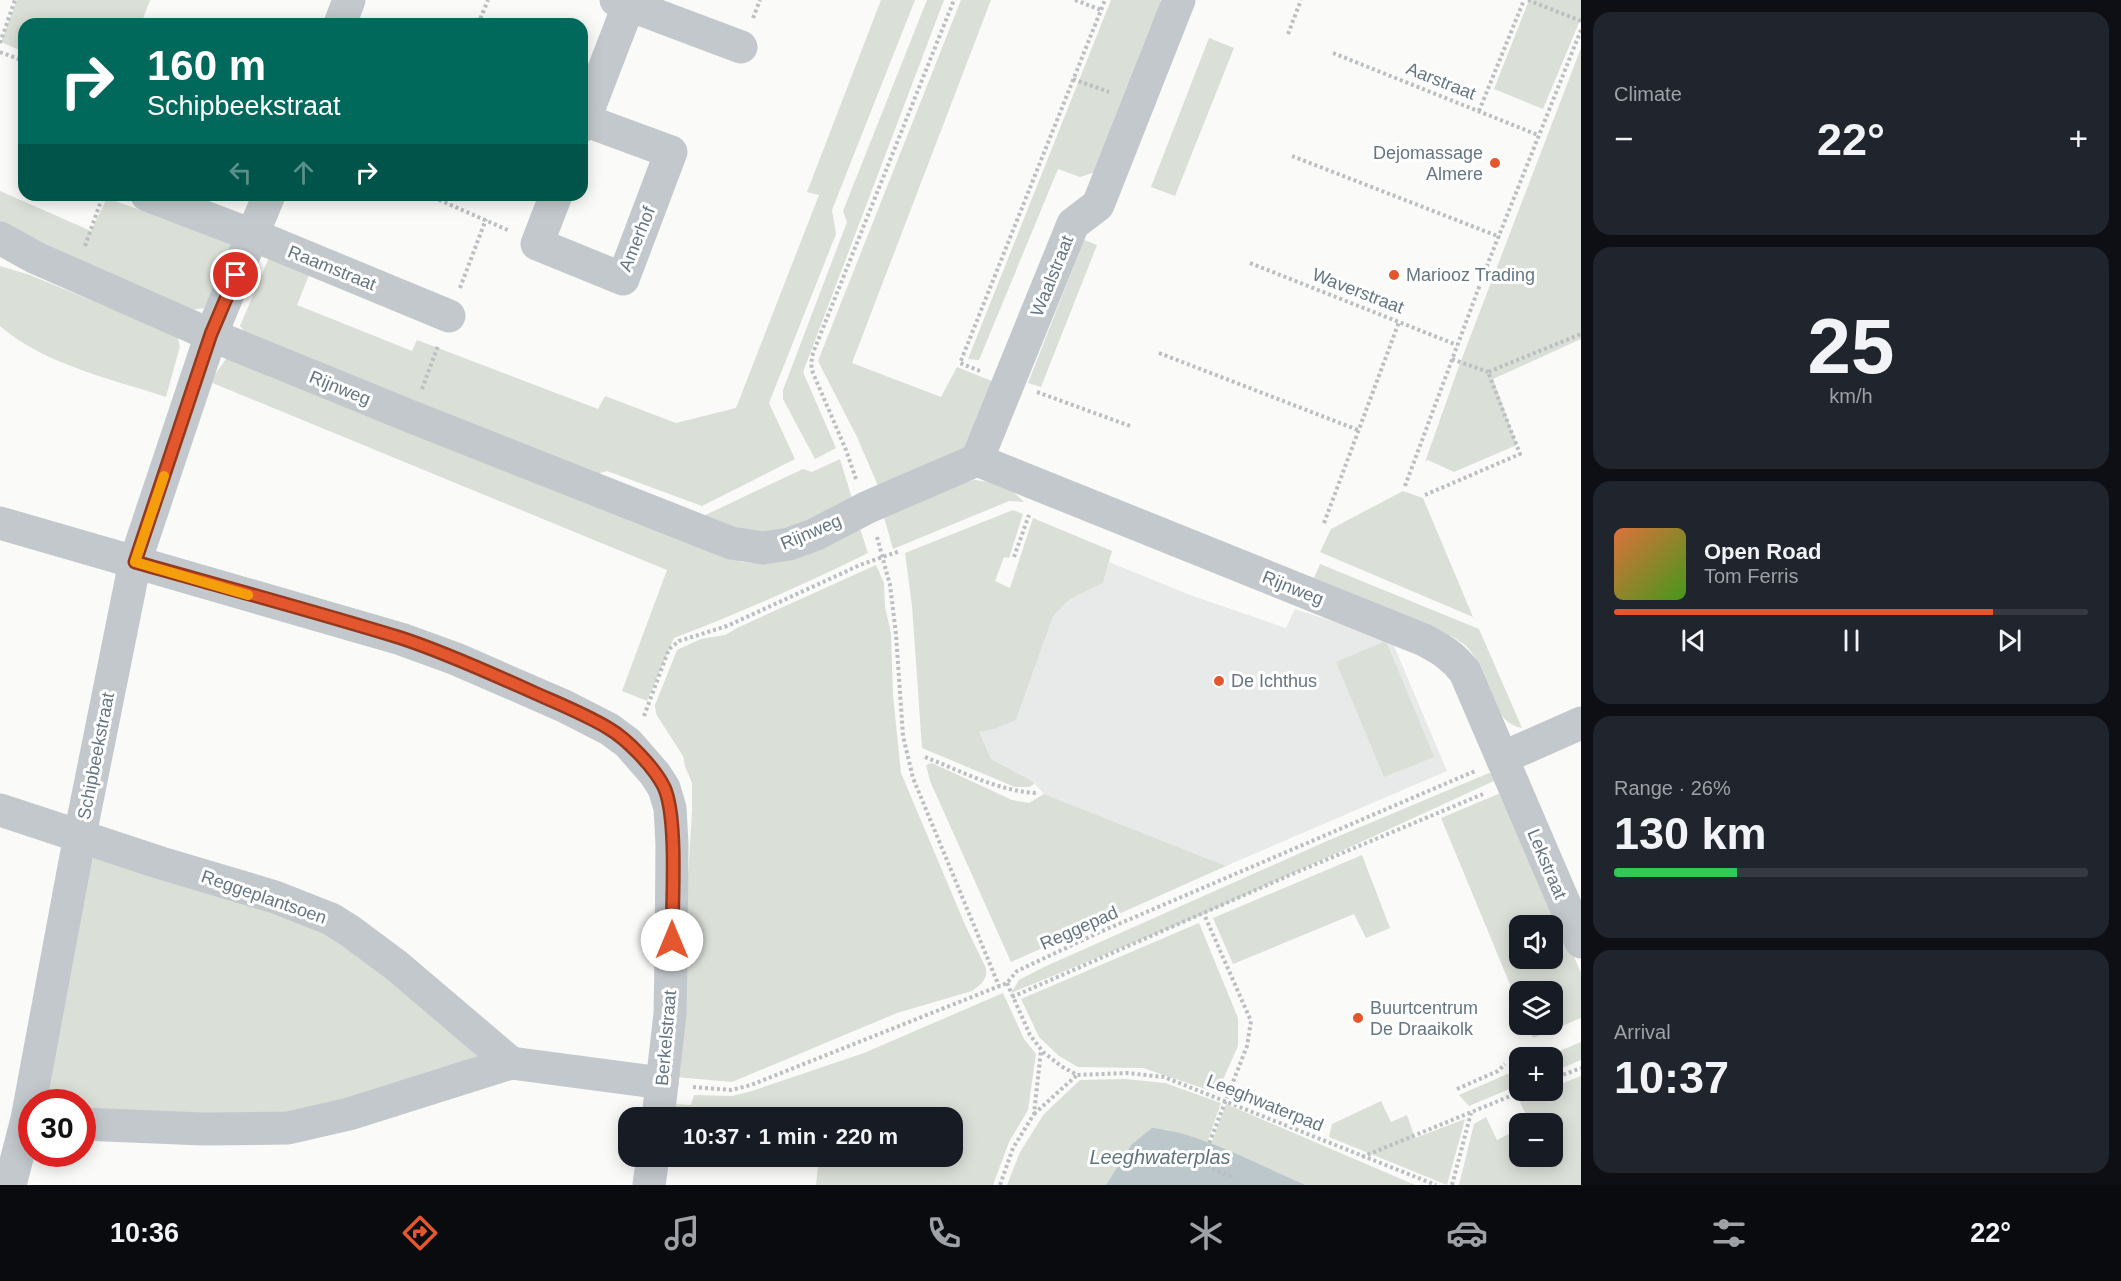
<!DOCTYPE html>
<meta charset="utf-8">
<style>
:root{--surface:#171b24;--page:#20242c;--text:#f1f3f6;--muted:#9ea1a6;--line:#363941;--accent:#e4572e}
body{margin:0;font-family:Helvetica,sans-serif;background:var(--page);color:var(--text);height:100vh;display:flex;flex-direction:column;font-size:22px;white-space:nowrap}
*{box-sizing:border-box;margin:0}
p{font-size:20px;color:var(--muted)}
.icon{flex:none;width:33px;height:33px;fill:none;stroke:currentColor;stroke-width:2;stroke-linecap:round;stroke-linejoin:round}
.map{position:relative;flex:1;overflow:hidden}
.details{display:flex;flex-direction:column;gap:12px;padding:12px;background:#0d0f14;width:540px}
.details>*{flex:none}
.hud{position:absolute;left:18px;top:18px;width:570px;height:183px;border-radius:18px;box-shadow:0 3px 15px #0003;background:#00695c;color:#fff;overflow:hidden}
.controls{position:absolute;left:1509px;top:915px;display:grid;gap:12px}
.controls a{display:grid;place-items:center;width:54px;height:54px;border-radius:12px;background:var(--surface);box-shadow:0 3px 15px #0003;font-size:30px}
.speed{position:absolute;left:18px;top:1089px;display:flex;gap:12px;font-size:30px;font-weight:700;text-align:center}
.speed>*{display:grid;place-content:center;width:78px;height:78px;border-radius:50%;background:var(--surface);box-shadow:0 3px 15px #0003;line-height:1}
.speed .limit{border:9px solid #d22;background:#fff;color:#111}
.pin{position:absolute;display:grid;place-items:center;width:51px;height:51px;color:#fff;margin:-26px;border:3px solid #fff;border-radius:50%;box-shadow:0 2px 6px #0007}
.me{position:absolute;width:66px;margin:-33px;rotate:0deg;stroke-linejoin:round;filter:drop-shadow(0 0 4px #0008)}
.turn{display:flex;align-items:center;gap:21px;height:126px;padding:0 30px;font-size:27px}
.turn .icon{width:78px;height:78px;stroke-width:2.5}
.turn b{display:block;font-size:42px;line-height:51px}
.lanes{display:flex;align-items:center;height:57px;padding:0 30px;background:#0003;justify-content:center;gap:30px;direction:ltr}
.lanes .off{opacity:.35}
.big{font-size:45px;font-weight:800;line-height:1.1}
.details .tile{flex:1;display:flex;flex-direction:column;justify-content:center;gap:9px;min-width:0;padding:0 21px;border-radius:18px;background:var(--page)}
.details .dial{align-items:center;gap:0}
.dial b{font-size:78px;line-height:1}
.song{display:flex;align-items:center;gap:18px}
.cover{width:72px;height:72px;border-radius:9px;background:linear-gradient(135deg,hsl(20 70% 55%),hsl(100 70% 35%))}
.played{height:6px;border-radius:3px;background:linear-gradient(90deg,var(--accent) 80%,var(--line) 80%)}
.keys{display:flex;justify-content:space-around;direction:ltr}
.heat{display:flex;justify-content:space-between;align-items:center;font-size:33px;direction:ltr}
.charge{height:9px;border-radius:4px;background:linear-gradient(90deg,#34c759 26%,var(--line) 0)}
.trip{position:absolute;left:618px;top:1107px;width:345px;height:60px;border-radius:18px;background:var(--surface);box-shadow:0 3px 15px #0003;font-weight:800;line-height:60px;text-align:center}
.tab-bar{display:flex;height:96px;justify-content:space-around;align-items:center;background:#090b0e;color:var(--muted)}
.tab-bar .icon{width:42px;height:42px}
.tab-bar .on{color:var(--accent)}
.tab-bar b{font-size:27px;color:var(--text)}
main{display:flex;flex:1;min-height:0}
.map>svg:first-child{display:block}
.built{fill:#e8e9e9}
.green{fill:#dadfd7;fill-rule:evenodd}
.water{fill:#bbc7cb}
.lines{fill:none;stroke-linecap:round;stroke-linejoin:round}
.path{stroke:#bbbfc2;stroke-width:4;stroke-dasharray:3 3;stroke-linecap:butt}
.minor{stroke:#c3c8cc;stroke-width:33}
.route-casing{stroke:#94391e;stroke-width:15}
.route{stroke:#e4572e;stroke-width:10}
.slow{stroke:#f59e0b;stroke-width:10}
.poi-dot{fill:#e4572e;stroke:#fff;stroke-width:2}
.labels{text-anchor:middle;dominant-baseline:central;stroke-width:6;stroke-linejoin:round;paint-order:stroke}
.street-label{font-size:18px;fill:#657683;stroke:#fff}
.poi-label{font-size:18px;fill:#657683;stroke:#fff;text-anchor:start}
.water-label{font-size:20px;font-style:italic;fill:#60757c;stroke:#fff}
</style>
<main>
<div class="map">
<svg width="1581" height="1185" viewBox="0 0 1581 1185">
<rect width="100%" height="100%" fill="#fafaf8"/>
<!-- built -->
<polygon class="built" points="1109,562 1190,595 1286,628 1295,609 1392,641 1447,771 1226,866 1044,794 1032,781 991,759 978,732 995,729 1016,720 1052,619 1059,609 1080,593 1103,583"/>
<!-- green -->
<g class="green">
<polygon points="17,0 150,0 141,24 24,24 24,52 1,42"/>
<polygon points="881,0 915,0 832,210 836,234 769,403 795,459 702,506 607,471 590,476 250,338 240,326 270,255 309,275 297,305 412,351 417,340 598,409 605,396 676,423 736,408 819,195 807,192"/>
<polygon points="927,0 944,0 803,372 836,448 815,459 783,399 783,390 847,222 843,211"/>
<polygon points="961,0 991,0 852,363 941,397 957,367 999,384 968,446 879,488 857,437 818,361"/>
<polygon points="1111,0 1160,0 1163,8 1099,171 1080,177 1058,169 979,360 968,359"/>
<polygon points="1529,0 1581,0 1581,18 1543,109 1494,89"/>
<polygon points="1209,38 1234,48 1175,196 1151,187"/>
<polygon points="1581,48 1581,339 1493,379 1517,445 1454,472 1428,460 1425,462 1459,366"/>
<polygon points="0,191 91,231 107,198 236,245 206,308 188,310 0,225"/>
<polygon points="1084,240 1097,245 1041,387 1028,383"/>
<path d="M 0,266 L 30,275 L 177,336 L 180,346 L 166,397 C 112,379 43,364 0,326 Z"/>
<path d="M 228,356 L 742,562 L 754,563 L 858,523 L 868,553 C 805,584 740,613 674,638 L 647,701 L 622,691 L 667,570 L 210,382 Z"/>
<polygon points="840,459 854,505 780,530 753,534 701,517 803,469 812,472"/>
<path d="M 974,480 C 996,482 1009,486 1024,502 L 1009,501 L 893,549 L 884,517 L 954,486 Z"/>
<polygon points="1403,491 1423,498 1473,617 1320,552 1331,529"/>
<path d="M 1013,510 L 1023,514 L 1009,558 L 1004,557 L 995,581 L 1010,588 L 1033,518 L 1112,551 L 1103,583 C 1083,592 1064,600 1052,619 L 1016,720 L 995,729 L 979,732 L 991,759 L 1032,781 L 1034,784 L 1029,787 L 1015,787 L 922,748 L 912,606 L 905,553 Z"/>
<path d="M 1320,564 L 1479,629 L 1522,728 C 1488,722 1489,668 1466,646 C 1463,643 1458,641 1455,638 L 1314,578 Z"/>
<polygon points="876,565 884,583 885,607 891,633 893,695 901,773 966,927 986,968 986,976 982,983 972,991 897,1013 732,1082 676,1077 692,811 692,783 685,766 683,756 656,714 655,705 677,650 701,639 725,635 739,627"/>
<polygon points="1386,641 1434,757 1384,777 1336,662"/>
<polygon points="932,763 1012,800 1029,803 1044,794 1226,866 1011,962 930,781 926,765"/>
<polygon points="1489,773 1494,776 1494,781 1204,914 1011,993 1019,980 1044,967 1327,841"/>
<path d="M 1503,792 L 1581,973 L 1581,1018 L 1533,1038 L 1527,1025 L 1552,1024 L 1552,992 L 1520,992 L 1519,1006 L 1441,818 ZM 1520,926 L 1552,926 L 1552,958 L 1520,958 Z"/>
<polygon points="98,854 338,931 488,1059 285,1116 83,1116 82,1102 41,1102 90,860"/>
<polygon points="1362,855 1390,928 1366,938 1354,914 1233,964 1213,918"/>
<polygon points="1199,923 1238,1018 1238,1046 1217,1093 1143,1068 1078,1067 1059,1056 1039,1037 1021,999"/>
<polygon points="1003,993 1024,1039 1036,1054 1028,1110 1009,1142 993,1185 816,1185 819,1157 952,1156 952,1118 672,1118 673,1104 691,1105 694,1095 732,1096 752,1091 864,1053"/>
<polygon points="1581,1042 1581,1060 1553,1072 1552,1058 1545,1057"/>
<polygon points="1519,1069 1519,1085 1469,1106 1459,1095"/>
<polygon points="1581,1076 1581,1185 1459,1185 1474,1124 1486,1117 1497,1140 1519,1129 1520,1156 1552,1156 1552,1124 1530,1123 1519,1100 1545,1091 1552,1090 1553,1087"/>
<polygon points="1125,1079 1165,1083 1221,1103 1207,1143 1165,1129 1131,1145 1106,1185 1007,1185 1020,1152 1044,1114 1080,1080"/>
<polygon points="1381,1101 1391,1122 1407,1115 1415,1138 1465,1119 1447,1185 1329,1137 1332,1124"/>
<polygon points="1226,1104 1415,1185 1306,1185 1211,1144"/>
</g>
<!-- water -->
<path class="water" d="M 1152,1128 C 1196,1131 1263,1167 1306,1185 L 1106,1185 L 1131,1145 Z"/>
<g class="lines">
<!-- path -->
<g class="path">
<polyline points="1075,0 1101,10"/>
<polyline points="1528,0 1581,21"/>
<polyline points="753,18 760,0"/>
<polyline points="478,24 488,0"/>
<polyline points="1288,34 1301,0"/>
<polyline points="0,43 15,0"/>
<polyline points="0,52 24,61"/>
<polyline points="1333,53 1538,135"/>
<polyline points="1073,79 1109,92"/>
<polyline points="1479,111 1524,0"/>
<polyline points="1292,156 1500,237"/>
<polyline points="428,195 510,231"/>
<polyline points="85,246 103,195"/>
<polyline points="1250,263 1457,345"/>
<polyline points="460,288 486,219"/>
<polyline points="1159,353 1358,430"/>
<polyline points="1452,359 1488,372"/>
<polyline points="980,371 960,363 1105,0"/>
<polyline points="422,389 438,346"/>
<polyline points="1037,392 1130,426"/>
<polyline points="856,479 846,450 813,373 811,364 813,353 954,0"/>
<polyline points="1405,486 1488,263 1581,30"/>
<polyline points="1425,495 1520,454 1488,372 1581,334"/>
<polyline points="1324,523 1399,322"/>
<polyline points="877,537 890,585 896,634 903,736 913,778 999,986"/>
<polyline points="1014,557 1029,515"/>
<polyline points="644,716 669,649 679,641 727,626 860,565 900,551"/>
<path d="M 925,757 C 961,771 998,791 1036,793"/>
<polyline points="1007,983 1030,1035 1043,1052 1061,1066 1077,1075 1127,1073 1164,1077 1436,1185"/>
<polyline points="1012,997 1290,875 1483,794"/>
<polyline points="1552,1079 1581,1068"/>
<polyline points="693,1087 731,1090 751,1085 1007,983 1017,971 1100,932 1475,771"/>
<polyline points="1457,1089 1498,1071 1505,1064"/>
<polyline points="1034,1114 1077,1075"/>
<polyline points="1362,1157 1525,1090"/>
<polyline points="1189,1158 1201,1164 1247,1046 1251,1021 1204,914"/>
<polyline points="1201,1164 1235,1178"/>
<polyline points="1000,1185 1013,1148 1034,1114 1041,1050"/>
<polyline points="1452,1185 1471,1113"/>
</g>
<!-- minor -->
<g class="minor">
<polyline points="616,0 741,47"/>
<polyline points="340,24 349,0"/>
<polyline points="582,126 629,4"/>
<polyline points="147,195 270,242 449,316"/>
<polyline points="556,195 537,244 623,279 671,152 584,120"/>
<path d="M 0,238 L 36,258 L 211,335 L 412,417 L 731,543 L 763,548 L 789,544 L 814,535 L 868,507 L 977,460 L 1424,640 C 1441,649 1453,656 1465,672 L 1581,942"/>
<polyline points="977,460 1073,224 1098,205 1179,0"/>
<polyline points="0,523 401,639 456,659 564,706 609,729 628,743 655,774 664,788 670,808 672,844 671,960 670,1014 658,1118"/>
<polyline points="1502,758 1581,723"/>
<polyline points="0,810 161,863 275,897 331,919 350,931 397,966 511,1063"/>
<polyline points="82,1124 203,1129 288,1128 349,1114 511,1063 662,1083"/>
<polyline points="10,1185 27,1119 80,835 135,562 211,335 269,195"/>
<polyline points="649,1185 653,1156"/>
</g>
</g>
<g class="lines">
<!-- route casing -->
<g class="route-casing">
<path id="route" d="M 236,275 L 211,334 L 135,562 C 224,587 313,611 401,638 C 444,652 485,671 526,689 C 554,702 583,713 608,728 C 627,739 654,767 664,787 C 678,817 672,904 672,940"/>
</g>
<!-- route -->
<use href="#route" class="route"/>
<!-- slow -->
<polyline class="slow" points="164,476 135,562 248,595"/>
</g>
<!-- markers -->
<g class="poi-dot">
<circle cx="1495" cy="163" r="6"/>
<circle cx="1394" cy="275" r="6"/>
<circle cx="1219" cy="681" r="6"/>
<circle cx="1358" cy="1018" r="6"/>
</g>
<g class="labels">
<!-- street labels -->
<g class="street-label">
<text transform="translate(1441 81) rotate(22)">Aarstraat</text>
<text transform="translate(637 239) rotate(-68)">Amerhof</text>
<text transform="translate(332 268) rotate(22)">Raamstraat</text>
<text transform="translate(1052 276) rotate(-68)">Waalstraat</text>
<text transform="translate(1358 291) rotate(21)">Waverstraat</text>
<text transform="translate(340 388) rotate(22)">Rijnweg</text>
<text transform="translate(811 532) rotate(-23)">Rijnweg</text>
<text transform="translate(1293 588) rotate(22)">Rijnweg</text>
<text transform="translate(96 756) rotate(-79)">Schipbeekstraat</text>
<text transform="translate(1547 864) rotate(67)">Lekstraat</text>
<text transform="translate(264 897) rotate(19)">Reggeplantsoen</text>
<text transform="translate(1079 928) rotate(-24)">Reggepad</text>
<text transform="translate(666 1038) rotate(-85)">Berkelstraat</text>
<text transform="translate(1265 1103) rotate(22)">Leeghwaterpad</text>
</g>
<!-- poi labels -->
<g class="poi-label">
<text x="1483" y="153" text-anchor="end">Dejomassage<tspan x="1483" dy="21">Almere</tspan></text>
<text x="1406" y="275">Mariooz Trading</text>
<text x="1231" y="681">De Ichthus</text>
<text x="1370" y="1008">Buurtcentrum<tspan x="1370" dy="21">De Draaikolk</tspan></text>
</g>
<!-- water labels -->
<g class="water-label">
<text x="1160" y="1157">Leeghwaterplas</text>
</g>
</g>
</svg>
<div class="controls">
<a><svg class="icon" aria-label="sound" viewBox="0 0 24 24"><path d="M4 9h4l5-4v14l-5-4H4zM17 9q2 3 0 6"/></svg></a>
<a><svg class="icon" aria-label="layers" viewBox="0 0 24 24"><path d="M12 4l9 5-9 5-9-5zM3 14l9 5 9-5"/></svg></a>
<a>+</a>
<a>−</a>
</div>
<div class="speed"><div class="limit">30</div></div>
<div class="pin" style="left:236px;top:275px;background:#d93025"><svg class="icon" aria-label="arrive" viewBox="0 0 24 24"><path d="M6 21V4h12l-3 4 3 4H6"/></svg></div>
<svg class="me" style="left:672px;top:940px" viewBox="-20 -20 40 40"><circle r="19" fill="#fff"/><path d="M0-13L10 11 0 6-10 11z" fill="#e4572e"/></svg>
<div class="trip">10:37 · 1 min · 220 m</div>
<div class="hud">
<div class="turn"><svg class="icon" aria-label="right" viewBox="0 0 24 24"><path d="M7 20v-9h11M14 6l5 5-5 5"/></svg><div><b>160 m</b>Schipbeekstraat</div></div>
<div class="lanes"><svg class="icon off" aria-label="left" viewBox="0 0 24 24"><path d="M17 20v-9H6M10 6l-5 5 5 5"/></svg><svg class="icon off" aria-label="ahead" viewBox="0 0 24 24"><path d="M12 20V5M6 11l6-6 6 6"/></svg><svg class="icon" aria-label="right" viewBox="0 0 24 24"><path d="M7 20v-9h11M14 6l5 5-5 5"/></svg></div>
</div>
</div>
<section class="details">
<div class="tile"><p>Climate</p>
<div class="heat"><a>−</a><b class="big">22°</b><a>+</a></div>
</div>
<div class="tile dial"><b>25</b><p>km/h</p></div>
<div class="tile">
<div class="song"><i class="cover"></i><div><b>Open Road</b><p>Tom Ferris</p></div></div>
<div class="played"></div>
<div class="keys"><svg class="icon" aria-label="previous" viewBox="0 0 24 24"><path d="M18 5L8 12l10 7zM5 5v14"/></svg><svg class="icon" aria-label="pause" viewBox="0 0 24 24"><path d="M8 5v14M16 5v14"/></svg><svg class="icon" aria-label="next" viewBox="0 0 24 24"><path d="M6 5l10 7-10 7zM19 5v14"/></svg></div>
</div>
<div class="tile"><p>Range · 26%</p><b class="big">130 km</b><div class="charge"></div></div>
<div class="tile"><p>Arrival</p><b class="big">10:37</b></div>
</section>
</main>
<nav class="tab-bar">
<b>10:36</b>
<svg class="icon on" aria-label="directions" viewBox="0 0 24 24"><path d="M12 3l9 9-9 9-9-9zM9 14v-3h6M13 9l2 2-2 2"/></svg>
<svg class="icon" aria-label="music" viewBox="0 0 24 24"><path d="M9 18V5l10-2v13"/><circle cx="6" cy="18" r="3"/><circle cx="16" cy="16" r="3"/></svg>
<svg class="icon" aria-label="phone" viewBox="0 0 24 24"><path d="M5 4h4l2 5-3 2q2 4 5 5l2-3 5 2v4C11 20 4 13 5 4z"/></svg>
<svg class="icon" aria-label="climate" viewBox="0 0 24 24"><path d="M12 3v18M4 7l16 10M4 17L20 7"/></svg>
<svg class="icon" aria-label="car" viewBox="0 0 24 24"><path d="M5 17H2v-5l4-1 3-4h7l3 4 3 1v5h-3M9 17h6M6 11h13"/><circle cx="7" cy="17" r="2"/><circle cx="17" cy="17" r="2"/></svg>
<svg class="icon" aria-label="filters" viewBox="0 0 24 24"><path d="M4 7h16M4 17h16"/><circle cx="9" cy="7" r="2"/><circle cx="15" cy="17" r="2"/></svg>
<b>22°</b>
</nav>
